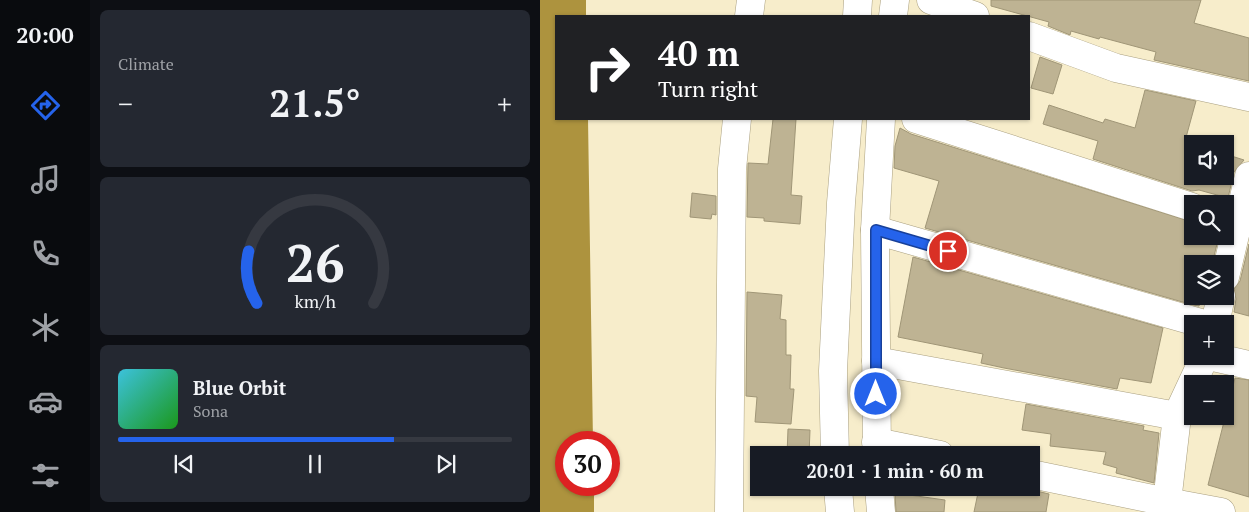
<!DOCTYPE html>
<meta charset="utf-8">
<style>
:root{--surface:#171b24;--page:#242831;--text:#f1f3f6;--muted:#9ea1a6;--line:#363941;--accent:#2563eb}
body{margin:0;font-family:"PT Serif",serif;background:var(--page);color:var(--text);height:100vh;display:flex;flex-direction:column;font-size:19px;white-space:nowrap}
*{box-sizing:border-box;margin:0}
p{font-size:16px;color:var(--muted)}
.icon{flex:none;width:28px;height:28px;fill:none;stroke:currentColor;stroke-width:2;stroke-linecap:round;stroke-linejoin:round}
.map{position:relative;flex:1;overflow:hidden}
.panel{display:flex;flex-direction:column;gap:10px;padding:10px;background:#0d0f14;width:450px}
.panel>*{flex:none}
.top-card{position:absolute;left:15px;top:15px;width:475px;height:105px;border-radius:0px;box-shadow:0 1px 4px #0004;background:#202124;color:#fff;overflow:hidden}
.fabs{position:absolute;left:644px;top:135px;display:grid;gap:10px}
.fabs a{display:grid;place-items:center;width:50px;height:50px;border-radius:0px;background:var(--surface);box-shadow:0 1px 4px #0004;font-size:25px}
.speed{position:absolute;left:15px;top:431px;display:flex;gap:10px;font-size:25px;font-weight:700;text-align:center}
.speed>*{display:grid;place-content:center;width:65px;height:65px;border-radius:50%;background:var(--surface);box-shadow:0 1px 4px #0004;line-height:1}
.speed .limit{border:8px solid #d22;background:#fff;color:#111}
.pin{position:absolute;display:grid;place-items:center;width:42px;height:42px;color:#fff;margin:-21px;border:2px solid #fff;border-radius:50%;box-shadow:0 1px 5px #0007}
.me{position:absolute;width:55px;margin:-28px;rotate:0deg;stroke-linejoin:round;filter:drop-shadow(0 0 4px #0008)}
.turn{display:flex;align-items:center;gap:18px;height:105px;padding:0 20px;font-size:22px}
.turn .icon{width:65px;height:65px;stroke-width:2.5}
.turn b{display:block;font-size:35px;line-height:42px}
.big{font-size:38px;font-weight:800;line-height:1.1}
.panel .widget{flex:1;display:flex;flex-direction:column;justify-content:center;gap:8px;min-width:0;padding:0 18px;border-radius:8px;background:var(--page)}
.panel .dial{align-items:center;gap:0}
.dial svg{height:130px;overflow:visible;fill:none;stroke:var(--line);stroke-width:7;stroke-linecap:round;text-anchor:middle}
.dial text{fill:var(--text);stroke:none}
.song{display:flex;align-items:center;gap:15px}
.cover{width:60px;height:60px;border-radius:8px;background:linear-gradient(135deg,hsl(190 70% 55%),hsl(120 70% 35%))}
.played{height:5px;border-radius:2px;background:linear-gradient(90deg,var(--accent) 70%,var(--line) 70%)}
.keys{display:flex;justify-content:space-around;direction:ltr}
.heat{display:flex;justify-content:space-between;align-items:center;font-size:28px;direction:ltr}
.trip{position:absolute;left:210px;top:446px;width:290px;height:50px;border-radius:0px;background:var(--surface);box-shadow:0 1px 4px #0004;font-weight:800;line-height:50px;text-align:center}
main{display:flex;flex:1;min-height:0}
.tabs{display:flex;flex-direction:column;width:90px;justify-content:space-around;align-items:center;background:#090b0e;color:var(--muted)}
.tabs .icon{width:35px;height:35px}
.tabs .selected{color:var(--accent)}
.tabs b{font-size:22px;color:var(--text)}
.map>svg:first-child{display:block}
.water{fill:#ad933e}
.building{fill:#beb393;stroke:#a09677}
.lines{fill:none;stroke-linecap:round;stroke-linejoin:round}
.minor-casing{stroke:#aaa080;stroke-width:29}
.minor{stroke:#fff;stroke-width:28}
.route-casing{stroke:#184099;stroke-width:12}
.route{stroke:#2563eb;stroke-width:9}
</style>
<main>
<nav class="tabs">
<b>20:00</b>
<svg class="icon selected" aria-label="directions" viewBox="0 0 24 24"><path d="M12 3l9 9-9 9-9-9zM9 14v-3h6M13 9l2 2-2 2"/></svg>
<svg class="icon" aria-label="music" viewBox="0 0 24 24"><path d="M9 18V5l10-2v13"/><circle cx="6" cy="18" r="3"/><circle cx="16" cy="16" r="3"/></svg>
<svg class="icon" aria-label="phone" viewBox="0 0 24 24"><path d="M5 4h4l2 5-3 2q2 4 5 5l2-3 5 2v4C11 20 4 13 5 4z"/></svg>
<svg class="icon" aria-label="climate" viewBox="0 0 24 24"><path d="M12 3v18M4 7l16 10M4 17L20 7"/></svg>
<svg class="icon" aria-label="car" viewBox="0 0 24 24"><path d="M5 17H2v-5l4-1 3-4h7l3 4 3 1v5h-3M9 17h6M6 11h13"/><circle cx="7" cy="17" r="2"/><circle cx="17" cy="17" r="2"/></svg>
<svg class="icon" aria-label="filters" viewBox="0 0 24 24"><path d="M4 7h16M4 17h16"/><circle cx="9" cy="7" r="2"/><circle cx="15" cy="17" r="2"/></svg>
</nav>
<section class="panel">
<div class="widget"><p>Climate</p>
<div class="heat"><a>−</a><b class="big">21.5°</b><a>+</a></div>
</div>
<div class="widget dial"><svg viewBox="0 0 100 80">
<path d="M14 69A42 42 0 1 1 86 69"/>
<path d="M14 69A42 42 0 0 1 9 37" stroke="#2563eb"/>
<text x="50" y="56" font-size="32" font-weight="700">26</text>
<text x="50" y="72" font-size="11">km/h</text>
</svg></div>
<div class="widget">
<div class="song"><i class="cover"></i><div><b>Blue Orbit</b><p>Sona</p></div></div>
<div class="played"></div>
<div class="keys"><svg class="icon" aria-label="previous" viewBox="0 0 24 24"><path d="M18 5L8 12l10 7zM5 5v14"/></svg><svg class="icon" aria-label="pause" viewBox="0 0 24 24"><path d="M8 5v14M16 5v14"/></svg><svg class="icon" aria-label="next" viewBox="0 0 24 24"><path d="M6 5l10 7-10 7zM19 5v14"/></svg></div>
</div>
</section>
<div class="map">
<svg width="709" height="512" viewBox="0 0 709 512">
<rect width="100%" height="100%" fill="#f7edcb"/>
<!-- water -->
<polygon class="water" points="0,0 46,0 46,16 16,16 16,119 48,119 53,442 26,442 26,485 54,485 54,512 0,512"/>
<!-- building -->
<g class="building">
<polygon points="451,0 661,0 654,23 709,38 709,81 614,60 616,52 560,37 559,39 531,31 530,35 508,26 509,22 451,6"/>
<polygon points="500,57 522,65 513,94 491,88"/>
<polygon points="605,90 656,101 645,141 653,144 652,176 685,176 685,154 704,160 694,172 688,198 659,190 652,191 553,159 558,141 503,124 509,105 563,123 565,119 595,128"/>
<polygon points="233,119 256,119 251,195 262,196 260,224 224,221 224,218 207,217 208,163 228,164"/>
<polygon points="360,128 371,134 652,222 652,236 679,236 672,264 652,264 652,296 665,296 663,303 660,303 659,306 653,305 385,228 399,181 354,168 355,146"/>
<polygon points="152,193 176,196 176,215 172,214 171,219 150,217"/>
<polygon points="709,244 709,316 694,312 696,299 694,289 700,281"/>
<polygon points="373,257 623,328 611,383 580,378 577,389 464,368 441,363 443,354 358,337"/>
<polygon points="207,292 242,295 240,319 246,320 246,355 251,355 250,389 254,389 251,424 215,422 217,397 206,396"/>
<polygon points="695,378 709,380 709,497 668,485"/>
<polygon points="486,404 604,426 603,430 619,433 614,483 576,473 577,468 563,464 566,452 510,446 511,434 482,430"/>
<polygon points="248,429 270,430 269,455 247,455"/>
<polygon points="439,488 484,488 509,494 506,512 434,512"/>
<polygon points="355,493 405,500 404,512 356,512"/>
</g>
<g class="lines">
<!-- minor casing -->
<g class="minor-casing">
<g id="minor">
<polyline points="391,0 435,16"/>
<polyline points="209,16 211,0"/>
<polyline points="317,16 318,0"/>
<polyline points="353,16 355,0"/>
<polyline points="489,36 576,68 709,97"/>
<polyline points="376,119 652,207"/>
<polyline points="335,230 664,324"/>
<polyline points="685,277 709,176"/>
<polyline points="675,324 681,296"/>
<polyline points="669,356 709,365"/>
<polyline points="336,361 637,416"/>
<polyline points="336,442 400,455"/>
<polyline points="295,455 293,371 301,203 308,119"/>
<polyline points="337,455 335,230 341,119"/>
<polyline points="491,474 627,502 637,416 665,356"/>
<polyline points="298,488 300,512"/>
<polyline points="339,488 341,512"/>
<polyline points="189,512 192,169 197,119"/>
<polyline points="624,512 627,502 681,512"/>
</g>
</g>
<!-- minor -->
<use href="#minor" class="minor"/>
</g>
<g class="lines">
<!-- route casing -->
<g class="route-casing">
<polyline id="route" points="336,394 336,230 408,251"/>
</g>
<!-- route -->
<use href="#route" class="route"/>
</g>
</svg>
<div class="fabs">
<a><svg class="icon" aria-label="sound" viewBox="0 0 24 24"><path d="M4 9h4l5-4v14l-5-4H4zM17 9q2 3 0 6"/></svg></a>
<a><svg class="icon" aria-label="search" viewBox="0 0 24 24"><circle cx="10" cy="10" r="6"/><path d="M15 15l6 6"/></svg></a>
<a><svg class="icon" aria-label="layers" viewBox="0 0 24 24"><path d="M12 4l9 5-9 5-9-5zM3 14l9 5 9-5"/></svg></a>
<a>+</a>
<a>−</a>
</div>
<div class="speed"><div class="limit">30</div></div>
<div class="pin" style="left:408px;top:251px;background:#d93025"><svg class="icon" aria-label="arrive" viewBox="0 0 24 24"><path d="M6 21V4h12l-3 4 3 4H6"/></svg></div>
<svg class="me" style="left:336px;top:394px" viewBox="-20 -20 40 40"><circle r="17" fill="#2563eb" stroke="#fff" stroke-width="3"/><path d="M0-11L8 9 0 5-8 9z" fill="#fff"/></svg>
<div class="trip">20:01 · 1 min · 60 m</div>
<div class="top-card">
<div class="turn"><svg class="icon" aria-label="right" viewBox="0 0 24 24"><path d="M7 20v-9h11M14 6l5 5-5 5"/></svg><div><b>40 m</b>Turn right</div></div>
</div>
</div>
</main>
